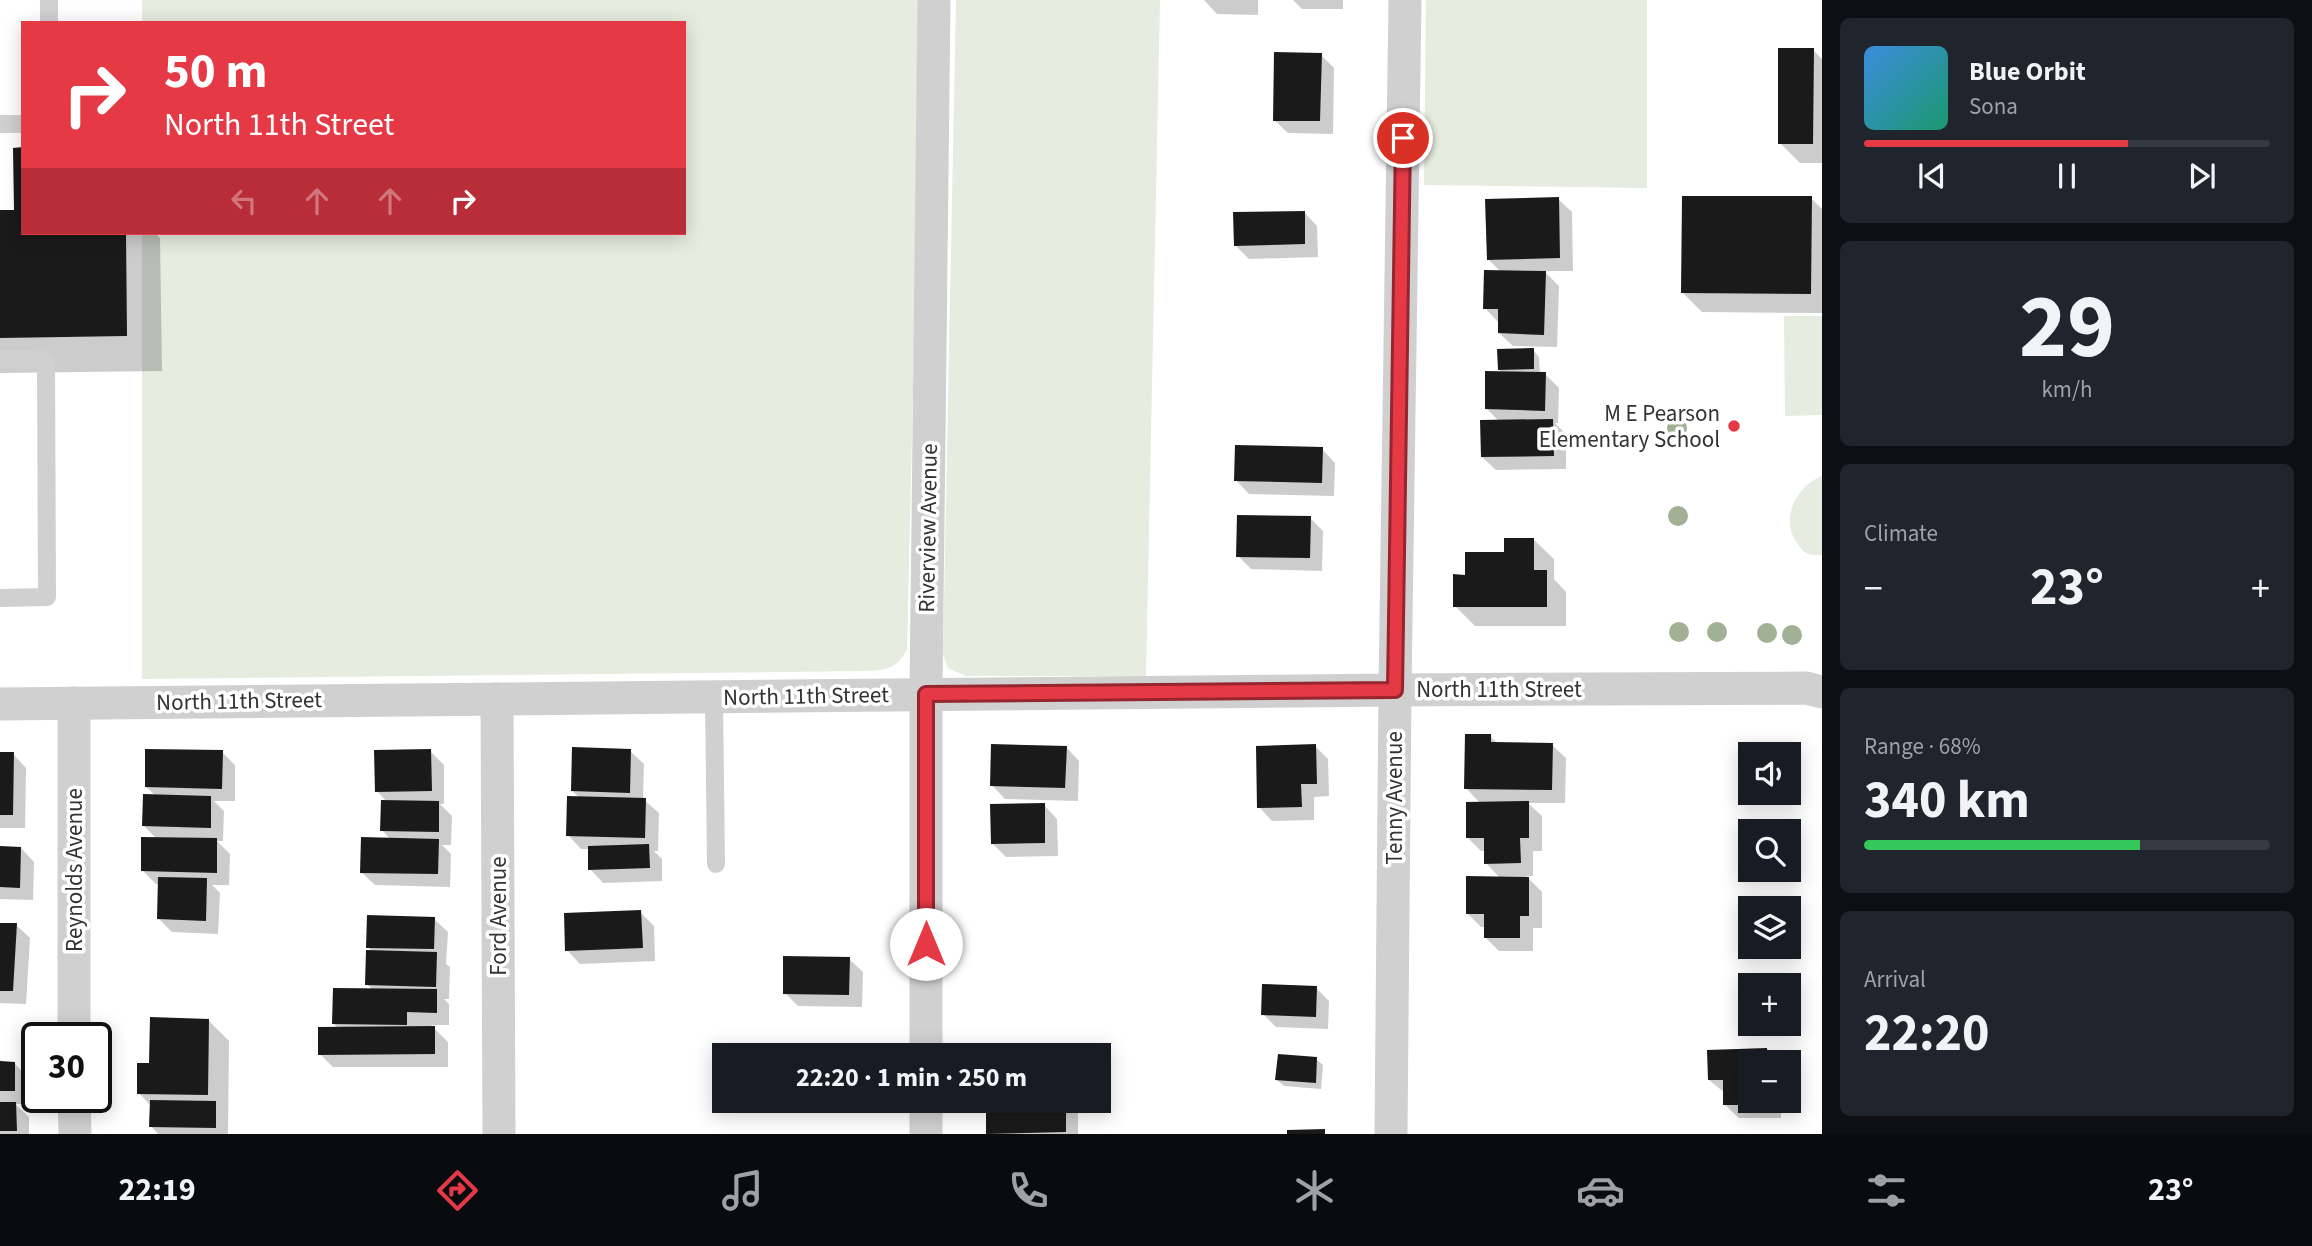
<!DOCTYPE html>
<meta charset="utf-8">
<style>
:root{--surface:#171b24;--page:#20242c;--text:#f1f3f6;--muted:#9ea1a6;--line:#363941;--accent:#e63946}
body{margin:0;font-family:"Source Sans 3",sans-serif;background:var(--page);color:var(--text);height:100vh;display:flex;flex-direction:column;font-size:26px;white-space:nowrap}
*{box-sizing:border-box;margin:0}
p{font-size:23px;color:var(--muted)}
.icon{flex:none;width:38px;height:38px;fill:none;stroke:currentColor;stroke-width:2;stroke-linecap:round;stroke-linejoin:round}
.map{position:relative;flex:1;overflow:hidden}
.panel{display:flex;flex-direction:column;gap:18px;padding:18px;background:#0d0f14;width:490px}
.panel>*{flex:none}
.hud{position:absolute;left:21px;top:21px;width:665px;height:214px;border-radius:0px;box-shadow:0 4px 18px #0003;background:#e63946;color:#fff;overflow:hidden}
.fabs{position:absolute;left:1738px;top:742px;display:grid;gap:14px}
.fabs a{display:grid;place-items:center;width:63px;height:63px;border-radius:0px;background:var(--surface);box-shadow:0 4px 18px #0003;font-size:35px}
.speed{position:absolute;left:21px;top:1022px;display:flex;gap:14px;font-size:35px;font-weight:700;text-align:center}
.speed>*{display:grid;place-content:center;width:91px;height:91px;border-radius:50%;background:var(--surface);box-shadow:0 4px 18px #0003;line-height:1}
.speed .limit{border:4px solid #111;border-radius:10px;background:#fff;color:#111}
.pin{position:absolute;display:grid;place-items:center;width:60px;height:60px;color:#fff;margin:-30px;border:4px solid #fff;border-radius:50%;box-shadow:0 2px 7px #0007}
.me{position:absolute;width:77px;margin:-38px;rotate:0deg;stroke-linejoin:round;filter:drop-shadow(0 0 5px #0008)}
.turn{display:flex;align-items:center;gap:24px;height:147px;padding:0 28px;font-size:32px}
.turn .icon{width:91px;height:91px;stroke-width:2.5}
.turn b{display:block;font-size:49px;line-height:60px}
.lanes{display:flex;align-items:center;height:66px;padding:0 28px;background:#0003;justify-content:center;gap:35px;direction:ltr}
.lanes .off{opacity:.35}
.big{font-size:52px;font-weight:700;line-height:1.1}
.panel .widget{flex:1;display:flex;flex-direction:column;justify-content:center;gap:10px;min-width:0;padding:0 24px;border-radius:10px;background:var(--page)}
.panel .dial{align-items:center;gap:0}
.dial b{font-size:91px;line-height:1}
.song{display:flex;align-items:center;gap:21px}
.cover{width:84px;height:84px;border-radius:10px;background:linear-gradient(135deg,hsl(210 70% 55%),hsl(160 70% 35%))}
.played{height:7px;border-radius:4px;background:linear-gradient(90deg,var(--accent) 65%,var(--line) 65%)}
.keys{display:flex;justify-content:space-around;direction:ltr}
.heat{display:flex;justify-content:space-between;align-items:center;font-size:38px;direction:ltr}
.charge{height:10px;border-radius:5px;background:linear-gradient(90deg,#34c759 68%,var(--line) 0)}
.trip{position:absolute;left:712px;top:1043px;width:399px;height:70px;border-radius:0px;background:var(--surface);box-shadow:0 4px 18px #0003;font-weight:700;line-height:70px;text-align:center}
.tabs{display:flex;height:112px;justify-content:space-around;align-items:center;background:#090b0e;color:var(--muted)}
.tabs .icon{width:49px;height:49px}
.tabs .current{color:var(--accent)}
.tabs b{font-size:32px;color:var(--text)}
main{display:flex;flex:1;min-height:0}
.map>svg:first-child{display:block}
.green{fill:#e6ecdf}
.shadow{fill:#0003}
.building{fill:#1a1a1a}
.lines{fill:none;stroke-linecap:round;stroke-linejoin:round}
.service{stroke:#d0d0d0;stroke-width:18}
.minor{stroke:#d0d0d0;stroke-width:33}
.tree{fill:#a2b095}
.route-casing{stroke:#96252e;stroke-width:18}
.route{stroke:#e63946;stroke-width:12}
.poi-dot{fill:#e63946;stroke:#fff;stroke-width:2.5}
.labels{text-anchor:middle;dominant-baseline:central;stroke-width:7;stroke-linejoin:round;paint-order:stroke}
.poi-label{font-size:23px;fill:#333;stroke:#fff;text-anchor:end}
.street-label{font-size:23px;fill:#333;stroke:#fff}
</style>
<main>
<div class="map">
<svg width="1822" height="1134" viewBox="0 0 1822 1134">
<rect width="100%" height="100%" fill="#fff"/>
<!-- green -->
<g class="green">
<path d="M 142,0 L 922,0 L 907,649 C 897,669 887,670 866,671 L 142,679 L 142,233 L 684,233 L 684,23 L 142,23 Z"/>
<polygon points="956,0 1160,0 1146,676 966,676 948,668 943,655"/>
<polygon points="1426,0 1647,0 1647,188 1424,185"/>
<polygon points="1784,316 1822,316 1822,415 1785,416"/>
<path d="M 1822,476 L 1822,555 C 1807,556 1803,553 1795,540 C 1781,516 1797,486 1822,476 Z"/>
</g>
<!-- shadow -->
<g class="shadow">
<polygon points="1204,0 1258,0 1258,15 1217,14"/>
<polygon points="1293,0 1343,0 1343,9 1302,9"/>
<polygon points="1813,50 1822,59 1822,163 1800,163 1780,143"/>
<polygon points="1321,55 1334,68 1333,134 1288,133 1274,120"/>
<polygon points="1811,198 1822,209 1822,313 1702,312 1682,292"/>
<polygon points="1558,199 1572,212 1573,271 1544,271 1559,286 1557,347 1513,346 1499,333 1498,322 1485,308 1501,272 1488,259"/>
<polygon points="16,211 23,233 155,233 160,238 162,371 0,373 0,212"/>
<polygon points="1304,212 1317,226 1318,257 1249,259 1235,245"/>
<polygon points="1533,350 1539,357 1540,374 1545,374 1559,388 1558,423 1555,423 1566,434 1566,469 1496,470 1482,457 1499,421 1487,409 1503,373 1499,370"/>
<polygon points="1322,449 1335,463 1334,496 1249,494 1236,480"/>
<polygon points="1310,518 1323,531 1322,571 1251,569 1238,556"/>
<polygon points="1534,540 1554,559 1554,579 1566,592 1566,626 1475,626 1455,606 1466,576"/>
<polygon points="1490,736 1498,744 1552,745 1566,758 1565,803 1528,803 1542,816 1542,851 1533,851 1533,876 1526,876 1542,892 1542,928 1533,928 1533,951 1499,951 1486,938 1486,927 1481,927 1467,913 1500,878 1486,863 1486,851 1481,851 1468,838 1480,803 1466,788"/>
<polygon points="1315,746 1328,759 1329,796 1314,797 1314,820 1272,821 1259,807"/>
<polygon points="1066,747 1079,761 1078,801 1005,799 992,785"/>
<polygon points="430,751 444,765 444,804 440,804 452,816 451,845 442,845 451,854 450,887 375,885 361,872 391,840 382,830 387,802 377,791"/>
<polygon points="630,751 644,764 643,799 659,813 658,851 654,851 662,859 662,881 603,883 590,869 590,849 581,849 568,835 580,798 572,791"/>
<polygon points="222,752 235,765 235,801 214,801 224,811 223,841 217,841 230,854 229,885 212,885 220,893 218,934 172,932 159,919 160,884 156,884 143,871 157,839 144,826 156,796 146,787"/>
<polygon points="0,754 13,754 26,768 25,828 0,828"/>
<polygon points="1044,805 1057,819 1058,856 1006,857 992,843"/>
<polygon points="0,848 21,848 34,862 33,900 0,899"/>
<polygon points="640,912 654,926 655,961 580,964 567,950"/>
<polygon points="434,919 448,932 446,964 450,967 449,999 444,999 449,1004 449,1025 431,1025 448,1042 448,1067 333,1067 320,1054 339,1029 334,1024 373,990 367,984 373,952 368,947"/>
<polygon points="0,924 16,925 30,938 26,1004 0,1003"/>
<polygon points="849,959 863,972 862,1007 798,1006 785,993"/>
<polygon points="1316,988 1329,1001 1328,1029 1276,1027 1263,1014"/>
<polygon points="209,1021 229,1041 228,1134 158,1134 151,1126 151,1106 139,1093"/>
<polygon points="1767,1050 1779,1062 1750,1062 1750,1101 1781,1101 1781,1118 1739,1118 1725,1105 1725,1093 1709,1080"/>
<polygon points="1316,1059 1323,1065 1321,1089 1284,1086 1277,1080"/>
<polygon points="0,1060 4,1063 14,1063 28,1077 28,1104 15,1104 29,1117 29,1134 0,1134"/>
<polygon points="988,1101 1067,1101 1078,1112 1078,1134 989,1134"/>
</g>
<!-- building -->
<g class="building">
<polygon points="1778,48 1814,48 1813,144 1778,144"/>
<polygon points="1274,52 1322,53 1320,121 1273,121"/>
<polygon points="23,147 23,233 126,233 127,336 0,338 0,210 14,210 13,148"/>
<polygon points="1682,196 1812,196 1811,294 1681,293"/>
<polygon points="1559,197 1560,258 1487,260 1485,199"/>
<polygon points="1305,211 1305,244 1234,246 1233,212"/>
<polygon points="1484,270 1546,271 1544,335 1498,333 1498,309 1483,309"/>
<polygon points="1534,348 1534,369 1498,370 1497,349"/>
<polygon points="1485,371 1546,372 1545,411 1485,409"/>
<polygon points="1553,419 1554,456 1481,457 1480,420"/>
<polygon points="1235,445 1323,447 1322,483 1234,481"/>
<polygon points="1237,515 1311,516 1310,558 1236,557"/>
<polygon points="1504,538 1534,538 1534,570 1547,570 1547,607 1453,607 1453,574 1465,575 1465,552 1504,552"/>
<polygon points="1465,734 1491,734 1491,742 1553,743 1552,790 1464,789"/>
<polygon points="991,744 1067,746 1065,788 990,786"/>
<polygon points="1316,744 1317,784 1301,784 1302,807 1257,808 1256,746"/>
<polygon points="572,747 631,749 630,793 571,791"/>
<polygon points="145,749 223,750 222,789 145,787"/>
<polygon points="431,749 432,791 375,792 374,750"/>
<polygon points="0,752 14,752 13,815 0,815"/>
<polygon points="143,794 211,796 211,828 142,826"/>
<polygon points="567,796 646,798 645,838 566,836"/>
<polygon points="381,800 439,801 439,832 380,831"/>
<polygon points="1529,801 1529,838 1520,838 1521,863 1484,864 1484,838 1466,838 1466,802"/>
<polygon points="1045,803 1045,843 991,844 990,804"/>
<polygon points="141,837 217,838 217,873 141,871"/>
<polygon points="361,837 439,839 438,874 360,873"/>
<polygon points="649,844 650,868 588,870 588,846"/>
<polygon points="0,846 21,847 20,888 0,887"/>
<polygon points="1466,876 1529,877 1529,916 1520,916 1520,938 1484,938 1484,914 1466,914"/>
<polygon points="158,877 207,878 206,921 157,919"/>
<polygon points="641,910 643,948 565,951 564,913"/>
<polygon points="367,915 435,917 434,949 366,948"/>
<polygon points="0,923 17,923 13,991 0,991"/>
<polygon points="366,950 437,952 436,987 365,985"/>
<polygon points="783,956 850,957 849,995 783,994"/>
<polygon points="1262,984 1317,986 1316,1017 1261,1015"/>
<polygon points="333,988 437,989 437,1013 407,1012 407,1025 332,1024"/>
<polygon points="150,1017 209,1019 208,1095 137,1094 137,1063 149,1063"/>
<polygon points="435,1026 435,1054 318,1055 318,1027"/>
<polygon points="1767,1048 1768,1062 1750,1062 1750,1101 1768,1101 1768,1105 1723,1105 1723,1080 1708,1080 1707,1050"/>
<polygon points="1278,1054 1317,1057 1316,1083 1275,1080"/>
<polygon points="0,1061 15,1062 15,1091 0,1091"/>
<polygon points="150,1100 216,1101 216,1128 149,1127"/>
<polygon points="986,1101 1066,1101 1066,1132 986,1134"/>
<polygon points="0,1102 16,1102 17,1131 0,1131"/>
<polygon points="1325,1129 1325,1134 1287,1134 1287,1130"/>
</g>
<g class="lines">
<!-- service -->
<g class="service">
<polyline points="49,23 49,0"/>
<polyline points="0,124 23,124"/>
<polyline points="0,359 46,360 47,597 0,598"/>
<polyline points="714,697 716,864"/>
</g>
<!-- minor -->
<g class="minor">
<polyline points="497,699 499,1134"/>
<polyline points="74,703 74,1038"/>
<polyline points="0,704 1395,690 1806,688 1822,692"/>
<polyline points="926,1055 926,694 934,0"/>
<polyline points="74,1097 75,1134"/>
<polyline points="926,1134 926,1101"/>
<polyline points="1391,1134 1395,690 1405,0"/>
</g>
</g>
<!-- trees -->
<g class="tree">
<circle cx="1677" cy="428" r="10"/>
<circle cx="1678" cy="516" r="10"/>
<circle cx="1679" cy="632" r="10"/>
<circle cx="1717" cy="632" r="10"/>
<circle cx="1767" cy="633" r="10"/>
<circle cx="1792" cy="635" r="10"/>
</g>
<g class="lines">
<!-- route casing -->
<g class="route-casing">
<polyline id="route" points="926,944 926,694 1395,690 1403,138"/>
</g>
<!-- route -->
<use href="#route" class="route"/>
</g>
<!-- markers -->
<circle class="poi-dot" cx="1734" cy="426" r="7"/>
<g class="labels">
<!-- poi labels -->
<g class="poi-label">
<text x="1720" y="413">M E Pearson<tspan x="1720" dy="26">Elementary School</tspan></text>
</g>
<!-- street labels -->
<g class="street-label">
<text transform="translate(928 528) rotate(-89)">Riverview Avenue</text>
<text x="1499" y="689">North 11th Street</text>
<text transform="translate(806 696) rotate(-1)">North 11th Street</text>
<text transform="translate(239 701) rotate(-1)">North 11th Street</text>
<text transform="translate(1394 798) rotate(-90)">Tenny Avenue</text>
<text transform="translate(74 870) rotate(-90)">Reynolds Avenue</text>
<text transform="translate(498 916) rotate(-90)">Ford Avenue</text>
</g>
</g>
</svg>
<div class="fabs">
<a><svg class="icon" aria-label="sound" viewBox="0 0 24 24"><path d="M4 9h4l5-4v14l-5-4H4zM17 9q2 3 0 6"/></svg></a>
<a><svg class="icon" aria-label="search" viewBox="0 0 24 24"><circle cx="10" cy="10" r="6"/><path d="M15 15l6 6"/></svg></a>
<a><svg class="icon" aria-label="layers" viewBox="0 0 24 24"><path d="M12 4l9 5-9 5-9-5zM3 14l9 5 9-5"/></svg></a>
<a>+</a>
<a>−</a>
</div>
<div class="speed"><div class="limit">30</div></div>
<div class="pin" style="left:1403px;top:138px;background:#d93025"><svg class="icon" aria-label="arrive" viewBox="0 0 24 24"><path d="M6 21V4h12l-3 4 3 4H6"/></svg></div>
<svg class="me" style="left:926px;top:944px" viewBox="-20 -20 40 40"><circle r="19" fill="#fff"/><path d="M0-13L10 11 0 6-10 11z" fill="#e63946"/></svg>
<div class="trip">22:20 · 1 min · 250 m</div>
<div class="hud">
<div class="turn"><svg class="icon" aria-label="right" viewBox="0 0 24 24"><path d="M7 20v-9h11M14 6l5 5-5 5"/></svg><div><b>50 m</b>North 11th Street</div></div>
<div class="lanes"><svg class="icon off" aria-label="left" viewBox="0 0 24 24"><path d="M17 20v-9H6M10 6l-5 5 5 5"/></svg><svg class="icon off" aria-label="ahead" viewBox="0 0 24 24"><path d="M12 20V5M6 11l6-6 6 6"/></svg><svg class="icon off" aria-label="ahead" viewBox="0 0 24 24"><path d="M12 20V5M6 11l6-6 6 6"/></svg><svg class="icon" aria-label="right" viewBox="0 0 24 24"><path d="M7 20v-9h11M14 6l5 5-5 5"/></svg></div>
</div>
</div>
<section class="panel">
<div class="widget">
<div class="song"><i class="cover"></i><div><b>Blue Orbit</b><p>Sona</p></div></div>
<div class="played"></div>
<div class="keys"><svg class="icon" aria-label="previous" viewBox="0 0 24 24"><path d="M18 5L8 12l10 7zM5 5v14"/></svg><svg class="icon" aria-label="pause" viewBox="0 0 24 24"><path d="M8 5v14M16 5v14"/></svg><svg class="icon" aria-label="next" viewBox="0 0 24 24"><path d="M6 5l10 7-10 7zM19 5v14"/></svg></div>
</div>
<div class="widget dial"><b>29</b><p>km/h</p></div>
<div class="widget"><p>Climate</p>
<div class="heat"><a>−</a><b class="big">23°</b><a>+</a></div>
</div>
<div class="widget"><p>Range · 68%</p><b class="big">340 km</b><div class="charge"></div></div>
<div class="widget"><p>Arrival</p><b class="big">22:20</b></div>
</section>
</main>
<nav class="tabs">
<b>22:19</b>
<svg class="icon current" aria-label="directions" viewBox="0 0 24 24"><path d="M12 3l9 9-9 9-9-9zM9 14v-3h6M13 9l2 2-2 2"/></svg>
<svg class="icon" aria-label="music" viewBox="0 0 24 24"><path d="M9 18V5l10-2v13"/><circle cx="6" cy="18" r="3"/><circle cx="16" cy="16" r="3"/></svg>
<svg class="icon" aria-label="phone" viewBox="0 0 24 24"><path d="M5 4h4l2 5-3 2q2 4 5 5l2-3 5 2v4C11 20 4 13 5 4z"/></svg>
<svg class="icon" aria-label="climate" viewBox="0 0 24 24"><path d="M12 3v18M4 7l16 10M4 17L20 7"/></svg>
<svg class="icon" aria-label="car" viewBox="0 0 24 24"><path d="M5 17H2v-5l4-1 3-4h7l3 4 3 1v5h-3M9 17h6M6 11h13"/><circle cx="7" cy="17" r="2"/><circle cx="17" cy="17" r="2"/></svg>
<svg class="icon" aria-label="filters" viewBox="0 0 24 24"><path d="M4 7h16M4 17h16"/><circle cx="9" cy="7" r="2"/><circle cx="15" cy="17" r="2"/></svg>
<b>23°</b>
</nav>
